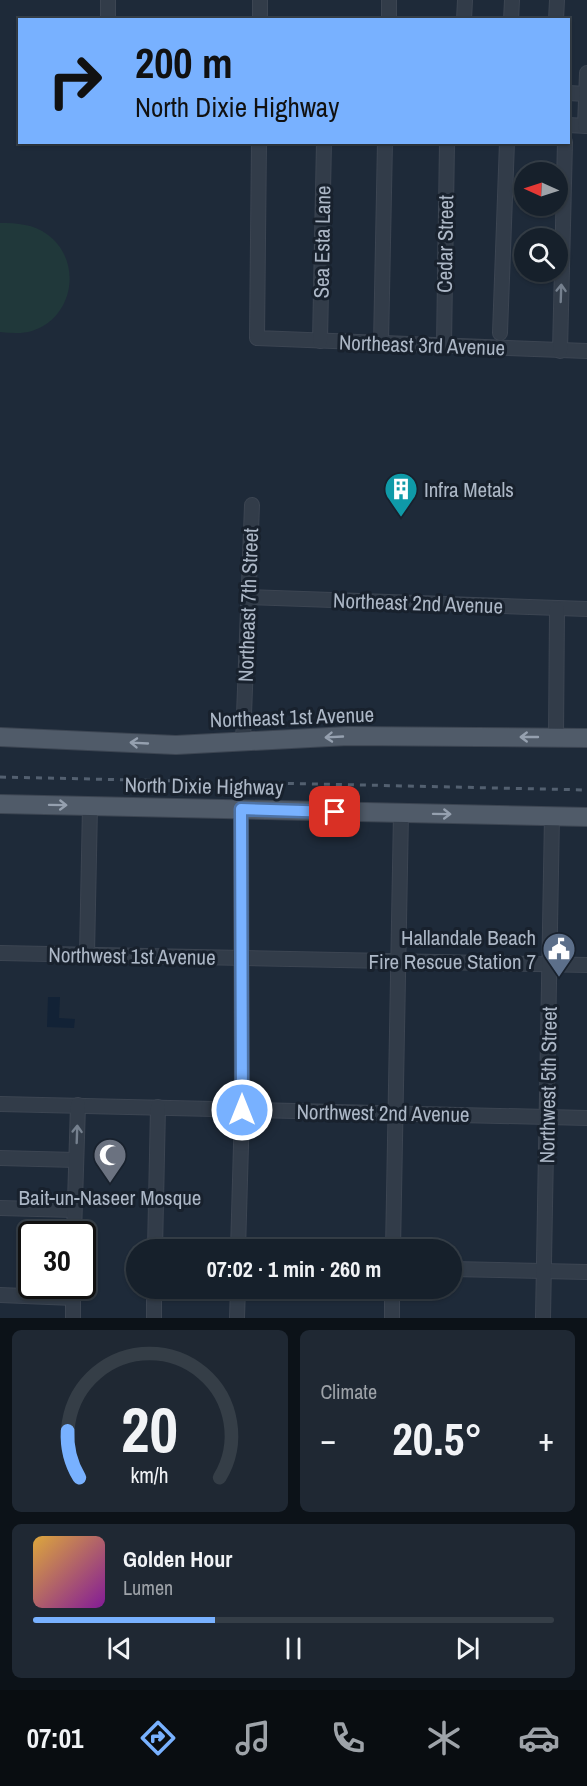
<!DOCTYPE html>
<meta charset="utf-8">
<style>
:root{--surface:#16202b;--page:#1f2833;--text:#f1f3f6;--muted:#9ea3a9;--line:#353e47;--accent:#78b1ff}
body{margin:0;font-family:"Archivo Narrow",sans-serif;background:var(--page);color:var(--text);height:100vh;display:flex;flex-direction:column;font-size:22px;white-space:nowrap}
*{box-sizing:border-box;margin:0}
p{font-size:20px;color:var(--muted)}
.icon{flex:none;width:33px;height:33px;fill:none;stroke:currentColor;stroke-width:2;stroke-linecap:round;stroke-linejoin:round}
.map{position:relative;height:1318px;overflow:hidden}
.side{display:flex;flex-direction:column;gap:12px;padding:12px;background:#0c1218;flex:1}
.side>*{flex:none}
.top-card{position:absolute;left:18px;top:18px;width:552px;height:126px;border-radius:0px;box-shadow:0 2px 4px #0004,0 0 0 2px var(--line);background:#78b1ff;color:#111;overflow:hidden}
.needle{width:39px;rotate:273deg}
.controls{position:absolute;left:514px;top:162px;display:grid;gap:12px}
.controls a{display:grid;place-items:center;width:54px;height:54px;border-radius:50%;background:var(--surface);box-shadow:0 2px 4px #0004,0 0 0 2px var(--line);font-size:30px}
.speed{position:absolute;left:18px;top:1221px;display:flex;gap:12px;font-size:30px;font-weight:700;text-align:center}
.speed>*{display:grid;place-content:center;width:78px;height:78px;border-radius:50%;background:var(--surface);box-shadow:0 2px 4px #0004,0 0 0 2px var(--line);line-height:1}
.speed .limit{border:3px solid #111;border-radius:9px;background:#fff;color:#111}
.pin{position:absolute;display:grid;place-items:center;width:51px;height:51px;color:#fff;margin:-26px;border-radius:12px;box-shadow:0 3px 9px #0006}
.me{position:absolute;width:66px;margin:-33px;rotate:0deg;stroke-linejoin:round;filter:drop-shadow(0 0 4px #0008)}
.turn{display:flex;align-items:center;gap:21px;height:126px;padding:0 18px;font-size:27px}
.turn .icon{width:78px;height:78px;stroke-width:2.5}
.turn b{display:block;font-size:42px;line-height:51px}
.big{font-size:45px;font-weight:700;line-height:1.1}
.side .widget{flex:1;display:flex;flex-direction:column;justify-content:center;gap:9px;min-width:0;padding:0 21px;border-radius:9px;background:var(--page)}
.side .dial{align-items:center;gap:0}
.dial svg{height:156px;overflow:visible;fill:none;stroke:var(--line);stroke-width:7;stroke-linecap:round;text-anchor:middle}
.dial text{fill:var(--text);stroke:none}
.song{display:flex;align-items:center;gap:18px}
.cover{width:72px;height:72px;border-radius:9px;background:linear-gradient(135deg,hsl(40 70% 55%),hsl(290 70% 35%))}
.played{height:6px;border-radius:3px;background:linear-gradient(90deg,var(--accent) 35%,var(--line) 35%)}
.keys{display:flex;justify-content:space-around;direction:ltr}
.heat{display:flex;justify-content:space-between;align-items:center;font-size:33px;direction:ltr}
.side .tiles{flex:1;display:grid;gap:12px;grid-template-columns:1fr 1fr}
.widget:last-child{grid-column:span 2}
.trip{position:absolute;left:126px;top:1239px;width:336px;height:60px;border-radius:30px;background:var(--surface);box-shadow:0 2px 4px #0004,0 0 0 2px var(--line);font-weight:700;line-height:60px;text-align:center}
.dock{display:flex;height:96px;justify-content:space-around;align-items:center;background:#090d11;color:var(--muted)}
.dock .icon{width:42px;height:42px}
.dock .active{color:var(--accent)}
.dock b{font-size:27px;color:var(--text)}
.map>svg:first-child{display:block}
.green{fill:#20383a}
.water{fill:#122236}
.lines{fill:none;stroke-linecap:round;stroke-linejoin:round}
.minor-casing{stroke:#3c4552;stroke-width:16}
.major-casing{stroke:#3c4552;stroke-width:20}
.minor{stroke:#323c49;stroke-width:14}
.major{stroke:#505b69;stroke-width:18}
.rail{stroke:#536070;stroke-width:3;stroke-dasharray:6 6;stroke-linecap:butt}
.oneway{stroke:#75808e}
.oneway2{stroke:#95a0af}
.route-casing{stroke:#4e73a6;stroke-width:15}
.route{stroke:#78b1ff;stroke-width:10}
.labels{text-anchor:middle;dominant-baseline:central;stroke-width:6;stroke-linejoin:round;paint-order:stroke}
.street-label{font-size:21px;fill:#acb7c6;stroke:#18212d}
.poi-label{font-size:21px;fill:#acb7c6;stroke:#18212d;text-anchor:start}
</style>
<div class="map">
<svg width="587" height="1318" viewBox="0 0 587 1318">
<rect width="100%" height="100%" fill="#1e2a39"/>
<!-- green -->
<path class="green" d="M 0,223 C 17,223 34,224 48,235 C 83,261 74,318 32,331 C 22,334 11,333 0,332 Z"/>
<!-- water -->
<polygon class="water" points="48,997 60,997 59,1018 75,1019 74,1028 47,1027"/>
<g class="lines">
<!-- minor casing -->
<g class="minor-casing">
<g id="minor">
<polyline points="108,20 108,0"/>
<polyline points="260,20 260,0"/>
<polyline points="389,20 389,0"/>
<polyline points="464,20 465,0"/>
<polyline points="511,20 512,0"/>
<polyline points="556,20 557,0"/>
<polyline points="568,93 586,94"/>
<polyline points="568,125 587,126"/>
<polyline points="585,126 587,73"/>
<polyline points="259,142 257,338 587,351"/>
<polyline points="500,333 507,142"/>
<polyline points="320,341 324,142"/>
<polyline points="381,344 385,142"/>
<polyline points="444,346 447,142"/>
<polyline points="560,351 565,142"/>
<polyline points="249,597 587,609"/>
<polyline points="556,737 557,609"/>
<polyline points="243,741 252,505"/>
<polyline points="0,953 587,965"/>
<polyline points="87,954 90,806"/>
<polyline points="0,1104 587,1118"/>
<polyline points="0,1158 76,1160"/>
<polyline points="0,1208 74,1210"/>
<polyline points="74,1234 78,1105"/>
<polyline points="155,1250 158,1107"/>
<polyline points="238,1250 242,1110 241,809"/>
<polyline points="393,1250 401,813"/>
<polyline points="452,1269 587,1272"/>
<polyline points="0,1295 73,1298"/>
<polyline points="73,1318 73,1286"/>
<polyline points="154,1318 154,1288"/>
<polyline points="237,1318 238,1288"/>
<polyline points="392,1318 392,1288"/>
<polyline points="543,1318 552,816"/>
</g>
</g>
<!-- major casing -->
<g class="major-casing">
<g id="major">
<polyline points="0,737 176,745 348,736 587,738"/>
<polyline points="0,804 587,817"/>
</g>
</g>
<!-- minor -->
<use href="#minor" class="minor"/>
<!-- major -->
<use href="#major" class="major"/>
<!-- rail -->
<polyline class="rail" points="0,777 587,790"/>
</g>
<!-- one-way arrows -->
<defs><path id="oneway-shaft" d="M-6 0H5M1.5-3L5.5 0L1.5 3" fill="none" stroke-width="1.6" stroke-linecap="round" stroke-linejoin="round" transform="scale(1.5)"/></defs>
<g class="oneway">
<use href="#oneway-shaft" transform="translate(561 293) rotate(-88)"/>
<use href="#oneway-shaft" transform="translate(77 1134) rotate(-88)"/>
</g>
<g class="oneway2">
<use href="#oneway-shaft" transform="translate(334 737) rotate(177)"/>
<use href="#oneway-shaft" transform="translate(529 737) rotate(-180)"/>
<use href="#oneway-shaft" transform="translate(139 743) rotate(-177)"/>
<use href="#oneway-shaft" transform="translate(58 805) rotate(1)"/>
<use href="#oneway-shaft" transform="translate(442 814) rotate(1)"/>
</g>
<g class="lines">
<!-- route casing -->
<g class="route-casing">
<polyline id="route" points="242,1110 241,809 335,812"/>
</g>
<!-- route -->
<use href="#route" class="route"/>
</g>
<!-- icons -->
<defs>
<g id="building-pin" transform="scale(1.725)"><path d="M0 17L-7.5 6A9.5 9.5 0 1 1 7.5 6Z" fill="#0f9aa8" stroke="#18212d"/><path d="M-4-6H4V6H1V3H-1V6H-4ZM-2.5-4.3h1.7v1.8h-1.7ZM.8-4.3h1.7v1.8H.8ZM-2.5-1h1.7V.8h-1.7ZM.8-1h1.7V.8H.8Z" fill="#fff"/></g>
<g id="civic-pin" transform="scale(1.725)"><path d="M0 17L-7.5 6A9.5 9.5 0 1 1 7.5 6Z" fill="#5c6f8a" stroke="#18212d"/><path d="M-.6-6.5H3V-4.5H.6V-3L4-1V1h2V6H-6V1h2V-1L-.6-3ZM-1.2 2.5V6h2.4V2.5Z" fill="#fff"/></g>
<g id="mosque-pin" transform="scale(1.725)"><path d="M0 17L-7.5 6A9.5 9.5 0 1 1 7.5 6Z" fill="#6b7280" stroke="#18212d"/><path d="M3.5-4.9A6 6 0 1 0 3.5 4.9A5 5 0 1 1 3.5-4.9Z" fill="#fff"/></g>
</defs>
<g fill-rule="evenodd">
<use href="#building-pin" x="401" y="489"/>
<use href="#civic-pin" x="559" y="949"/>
<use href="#mosque-pin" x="110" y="1155"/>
</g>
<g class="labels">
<!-- street labels -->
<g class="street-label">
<text transform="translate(322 242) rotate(-89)">Sea Esta Lane</text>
<text transform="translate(445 244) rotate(-89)">Cedar Street</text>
<text transform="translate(422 345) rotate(2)">Northeast 3rd Avenue</text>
<text transform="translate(418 603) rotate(2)">Northeast 2nd Avenue</text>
<text transform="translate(248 605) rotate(-88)">Northeast 7th Street</text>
<text transform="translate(292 717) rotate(-2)">Northeast 1st Avenue</text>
<text transform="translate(204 786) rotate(1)">North Dixie Highway</text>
<text transform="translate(132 956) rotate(1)">Northwest 1st Avenue</text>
<text transform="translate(548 1085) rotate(-89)">Northwest 5th Street</text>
<text transform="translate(383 1113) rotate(1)">Northwest 2nd Avenue</text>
</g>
<!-- poi labels -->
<g class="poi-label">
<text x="424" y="489">Infra Metals</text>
<text x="536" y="937" text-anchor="end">Hallandale Beach<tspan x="536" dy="24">Fire Rescue Station 7</tspan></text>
<text x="110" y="1197" text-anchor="middle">Bait-un-Naseer Mosque</text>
</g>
</g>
</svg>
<div class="controls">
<a><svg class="needle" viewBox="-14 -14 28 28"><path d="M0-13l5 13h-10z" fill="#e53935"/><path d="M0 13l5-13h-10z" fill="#9ea3a9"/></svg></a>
<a><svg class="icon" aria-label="search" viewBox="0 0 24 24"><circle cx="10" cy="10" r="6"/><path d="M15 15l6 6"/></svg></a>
</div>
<div class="speed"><div class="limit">30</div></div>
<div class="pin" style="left:335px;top:812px;background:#d93025"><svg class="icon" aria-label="arrive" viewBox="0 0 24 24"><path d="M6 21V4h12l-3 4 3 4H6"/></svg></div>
<svg class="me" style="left:242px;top:1110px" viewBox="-20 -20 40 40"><circle r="17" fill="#78b1ff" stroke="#fff" stroke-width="3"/><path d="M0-11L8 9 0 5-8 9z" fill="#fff"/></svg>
<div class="trip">07:02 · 1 min · 260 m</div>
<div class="top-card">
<div class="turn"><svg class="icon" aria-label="right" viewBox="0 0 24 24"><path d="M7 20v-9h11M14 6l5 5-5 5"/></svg><div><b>200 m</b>North Dixie Highway</div></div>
</div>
</div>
<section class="side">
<div class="tiles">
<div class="widget dial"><svg viewBox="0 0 100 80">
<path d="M14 69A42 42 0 1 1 86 69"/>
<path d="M14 69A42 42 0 0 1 8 45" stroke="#78b1ff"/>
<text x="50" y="56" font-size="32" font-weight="700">20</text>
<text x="50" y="72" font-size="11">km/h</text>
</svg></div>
<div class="widget"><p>Climate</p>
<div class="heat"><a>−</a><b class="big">20.5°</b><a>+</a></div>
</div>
<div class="widget">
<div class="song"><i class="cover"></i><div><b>Golden Hour</b><p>Lumen</p></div></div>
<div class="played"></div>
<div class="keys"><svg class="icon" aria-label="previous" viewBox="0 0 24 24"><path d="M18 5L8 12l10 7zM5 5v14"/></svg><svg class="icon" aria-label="pause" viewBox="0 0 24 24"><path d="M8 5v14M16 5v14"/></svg><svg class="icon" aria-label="next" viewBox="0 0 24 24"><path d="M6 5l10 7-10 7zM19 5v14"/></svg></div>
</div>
</div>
</section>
<nav class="dock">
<b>07:01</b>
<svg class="icon active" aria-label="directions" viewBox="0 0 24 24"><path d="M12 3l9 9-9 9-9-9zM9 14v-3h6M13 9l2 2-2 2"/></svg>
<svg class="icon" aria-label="music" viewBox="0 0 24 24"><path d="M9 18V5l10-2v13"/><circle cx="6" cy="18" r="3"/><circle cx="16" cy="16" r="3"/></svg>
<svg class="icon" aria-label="phone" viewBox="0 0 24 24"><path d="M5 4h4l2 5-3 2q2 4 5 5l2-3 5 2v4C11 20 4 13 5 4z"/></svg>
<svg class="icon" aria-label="climate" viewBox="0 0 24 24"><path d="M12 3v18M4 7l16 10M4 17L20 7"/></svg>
<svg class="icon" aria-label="car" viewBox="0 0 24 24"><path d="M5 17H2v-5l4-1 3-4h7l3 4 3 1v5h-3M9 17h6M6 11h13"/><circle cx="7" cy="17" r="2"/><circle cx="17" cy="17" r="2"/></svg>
</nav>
